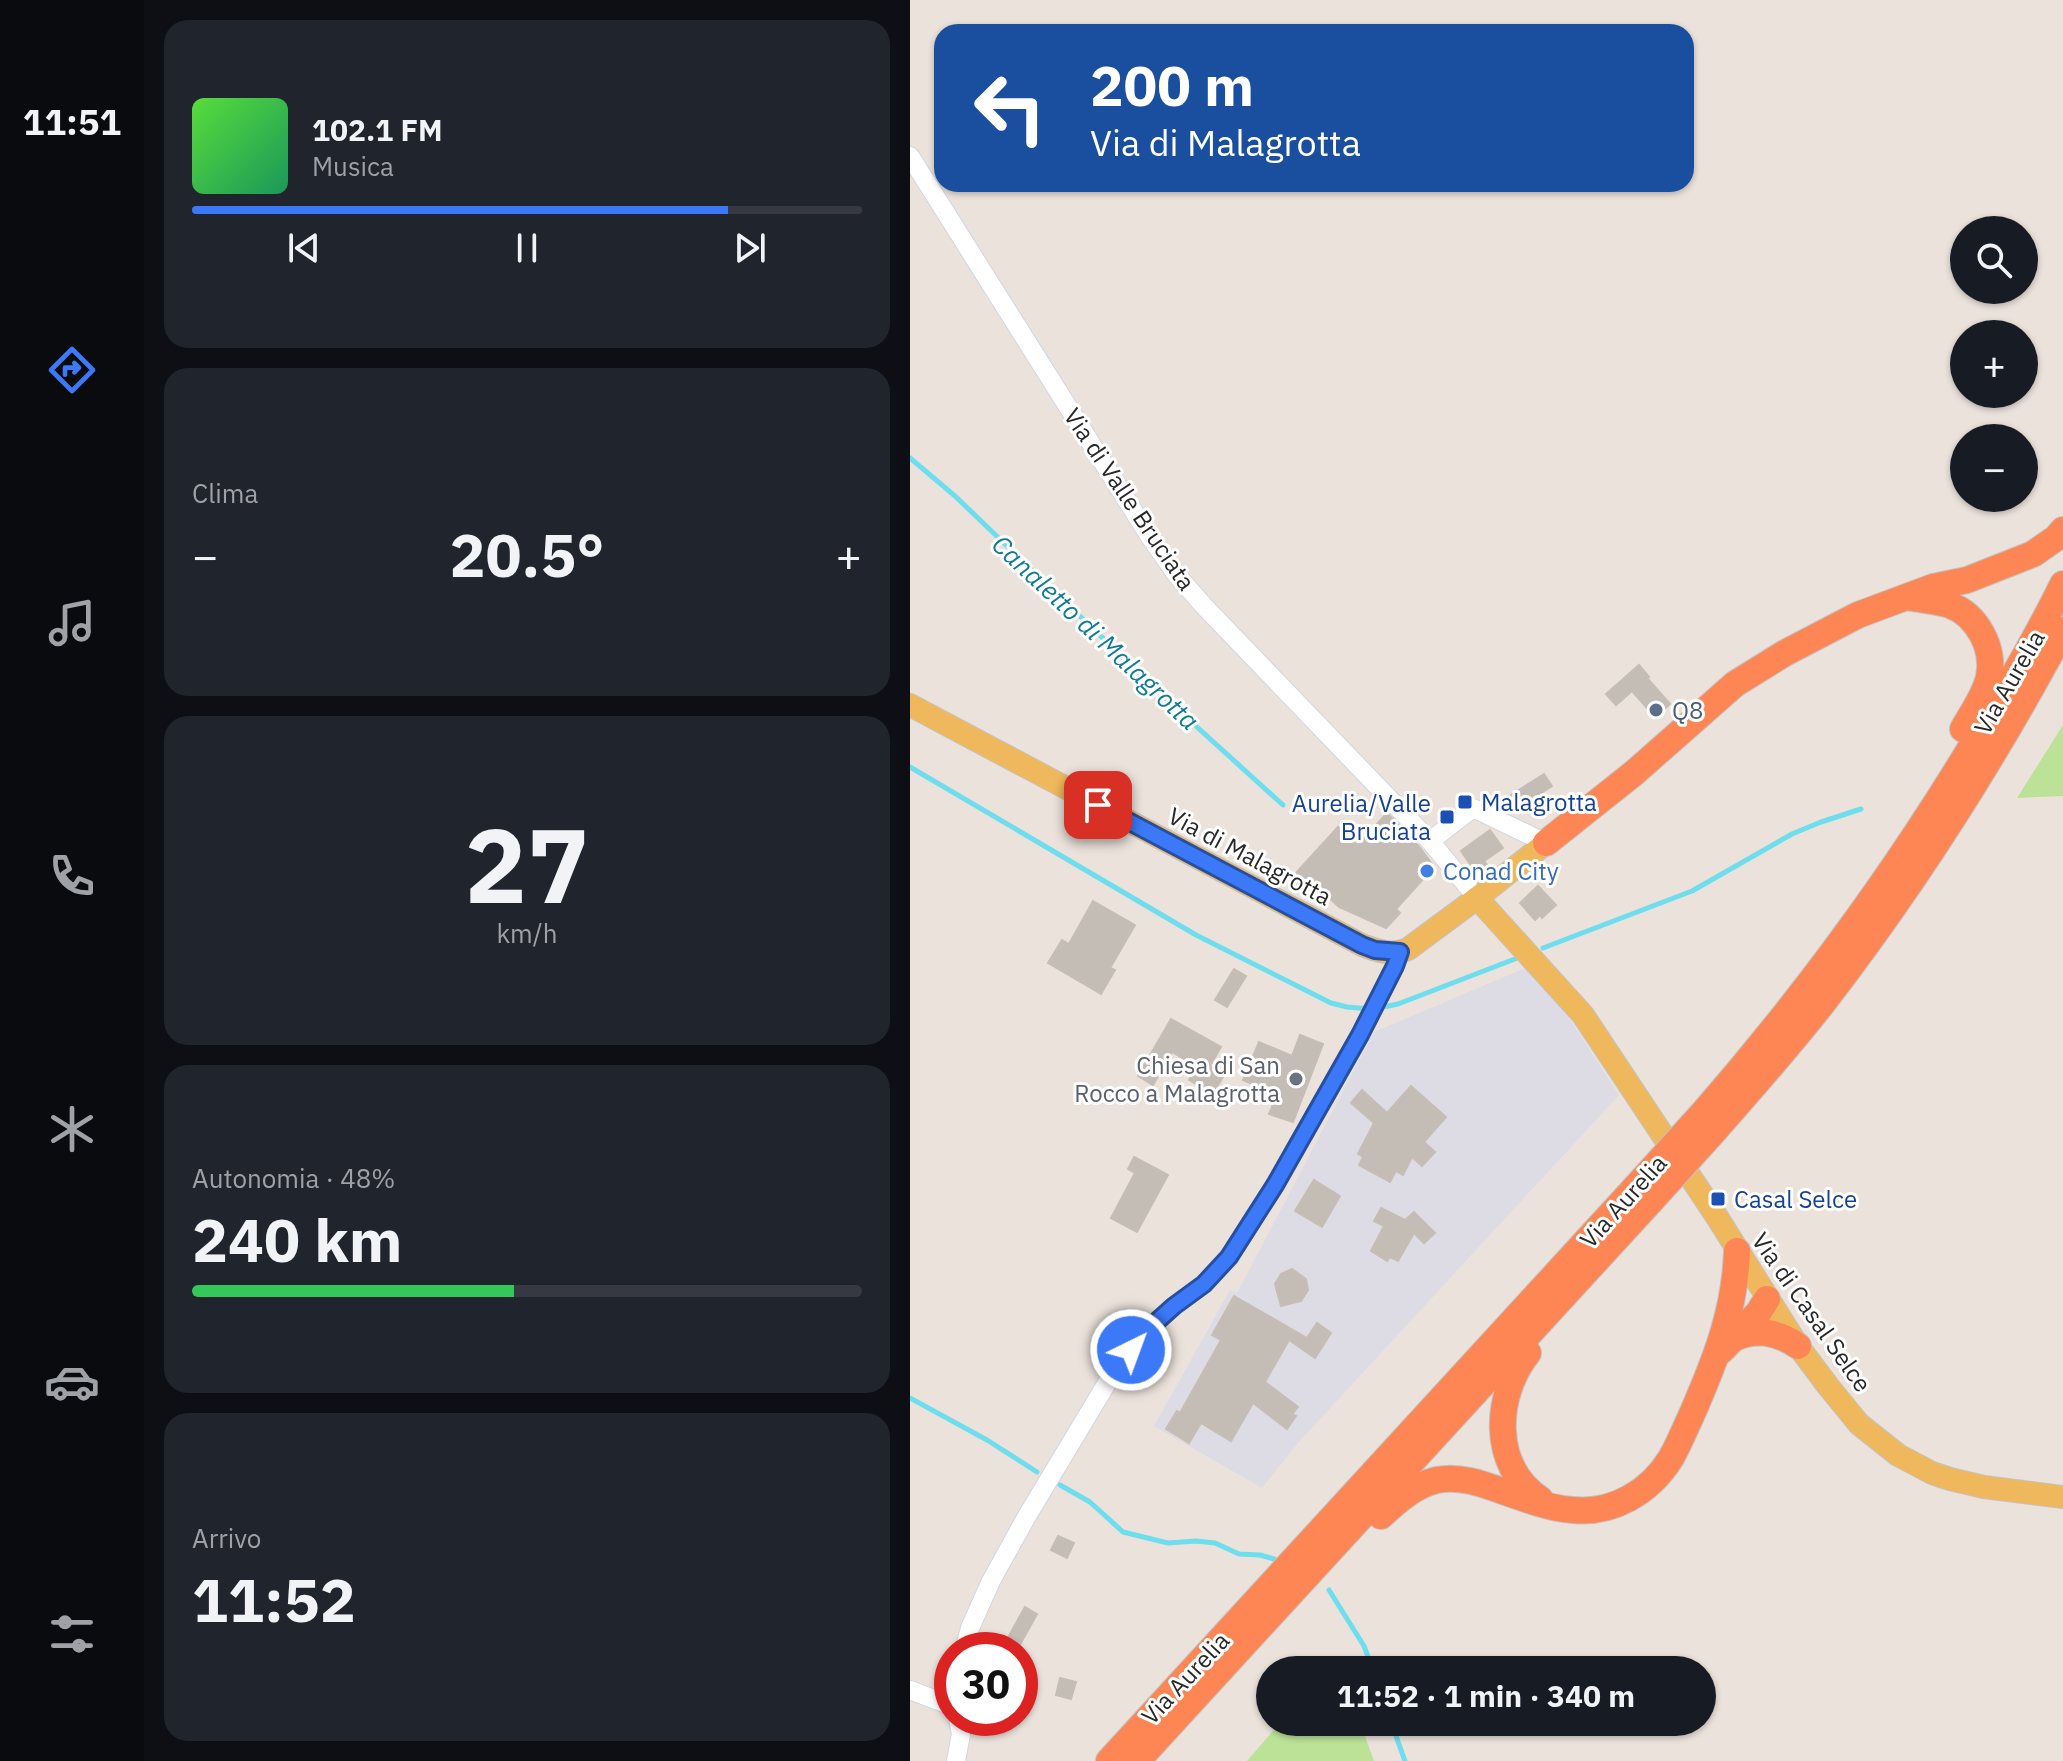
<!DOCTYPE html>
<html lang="it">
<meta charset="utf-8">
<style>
:root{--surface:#171b24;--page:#20242c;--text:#f1f3f6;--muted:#9ea1a6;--line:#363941;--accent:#3b79f8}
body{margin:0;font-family:"IBM Plex Sans",sans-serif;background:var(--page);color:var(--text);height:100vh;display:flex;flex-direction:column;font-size:30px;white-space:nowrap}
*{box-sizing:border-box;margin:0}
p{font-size:26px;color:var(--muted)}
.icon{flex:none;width:44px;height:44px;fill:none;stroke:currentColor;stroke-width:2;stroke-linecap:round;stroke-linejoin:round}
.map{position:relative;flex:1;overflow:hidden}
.side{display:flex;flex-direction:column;gap:20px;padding:20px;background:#0d0f14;width:766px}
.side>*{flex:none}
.guide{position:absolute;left:24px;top:24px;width:760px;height:168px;border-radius:24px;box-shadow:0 2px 6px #0004;background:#1a4fa0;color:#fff;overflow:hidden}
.controls{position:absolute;left:1040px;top:216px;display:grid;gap:16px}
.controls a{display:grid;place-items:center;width:88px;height:88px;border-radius:50%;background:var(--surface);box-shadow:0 2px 6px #0004;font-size:40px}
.speed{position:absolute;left:24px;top:1632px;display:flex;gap:16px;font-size:40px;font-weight:700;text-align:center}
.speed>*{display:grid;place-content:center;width:104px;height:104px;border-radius:50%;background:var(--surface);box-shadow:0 2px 6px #0004;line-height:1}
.speed .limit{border:12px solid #d22;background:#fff;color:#111}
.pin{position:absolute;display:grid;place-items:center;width:68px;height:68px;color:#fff;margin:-34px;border-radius:16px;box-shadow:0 4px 12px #0006}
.me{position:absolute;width:88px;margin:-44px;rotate:42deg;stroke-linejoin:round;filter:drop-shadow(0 0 6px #0008)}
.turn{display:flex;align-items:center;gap:28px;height:168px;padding:0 24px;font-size:36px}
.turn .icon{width:104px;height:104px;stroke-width:2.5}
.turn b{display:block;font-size:56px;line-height:68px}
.big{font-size:60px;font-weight:700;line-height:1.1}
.side .card{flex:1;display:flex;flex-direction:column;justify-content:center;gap:12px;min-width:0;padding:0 28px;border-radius:24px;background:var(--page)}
.side .dial{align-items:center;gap:0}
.dial b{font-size:104px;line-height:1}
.song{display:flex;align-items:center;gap:24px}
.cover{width:96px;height:96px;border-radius:12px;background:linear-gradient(135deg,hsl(110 70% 55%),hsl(150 70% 35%))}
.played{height:8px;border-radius:4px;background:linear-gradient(90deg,var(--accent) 80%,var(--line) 80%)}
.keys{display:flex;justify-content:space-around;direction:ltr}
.heat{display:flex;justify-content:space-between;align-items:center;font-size:44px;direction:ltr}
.charge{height:12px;border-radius:6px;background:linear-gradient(90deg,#34c759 48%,var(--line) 0)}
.trip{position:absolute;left:346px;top:1656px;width:460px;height:80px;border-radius:40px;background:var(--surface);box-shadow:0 2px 6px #0004;font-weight:700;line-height:80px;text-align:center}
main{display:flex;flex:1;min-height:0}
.menu{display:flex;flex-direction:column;width:144px;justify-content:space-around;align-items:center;background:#090b0e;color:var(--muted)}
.menu .icon{width:56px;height:56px}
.menu .on{color:var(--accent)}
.menu b{font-size:36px;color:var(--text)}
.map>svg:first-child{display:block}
.industrial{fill:#dddce4}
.green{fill:#bbe297}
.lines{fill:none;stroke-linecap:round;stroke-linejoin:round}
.stream{stroke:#6edded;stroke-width:5}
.building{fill:#c4bdb6;stroke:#c6beb5;stroke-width:2}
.minor-casing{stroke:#d0d6e2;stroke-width:20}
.major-casing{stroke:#c3c3c3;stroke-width:24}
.highway-casing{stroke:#c3c3c3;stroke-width:28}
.minor{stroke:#fff;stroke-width:18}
.major{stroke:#efb85c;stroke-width:22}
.highway{stroke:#fd8654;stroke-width:26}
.highway-bridge-casing{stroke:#c3c3c3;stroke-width:28;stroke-linecap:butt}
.highway-bridge{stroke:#fd8654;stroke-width:26}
.route-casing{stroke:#264fa1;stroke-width:20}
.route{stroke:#3b79f8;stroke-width:14}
.service-dot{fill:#5c6f8a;stroke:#fff;stroke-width:3}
.transit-dot{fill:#1a4fb4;stroke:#fff;stroke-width:3}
.shop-dot{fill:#3f7fe0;stroke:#fff;stroke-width:3}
.worship-dot{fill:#6b7280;stroke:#fff;stroke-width:3}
.labels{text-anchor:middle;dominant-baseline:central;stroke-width:6;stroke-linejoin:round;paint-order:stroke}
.street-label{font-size:24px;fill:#292929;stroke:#fff}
.service-label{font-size:24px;fill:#4e5e75;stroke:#fff;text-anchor:start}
.transit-label{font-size:24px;fill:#164399;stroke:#fff;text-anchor:start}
.shop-label{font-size:24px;fill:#366cbe;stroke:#fff;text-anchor:start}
.worship-label{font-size:24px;fill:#5b616d;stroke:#fff;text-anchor:end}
.water-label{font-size:26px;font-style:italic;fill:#0e7c98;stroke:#fff}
</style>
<main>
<nav class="menu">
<b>11:51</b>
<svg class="icon on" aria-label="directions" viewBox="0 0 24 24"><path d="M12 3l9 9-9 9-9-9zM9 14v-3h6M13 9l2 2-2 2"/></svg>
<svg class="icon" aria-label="music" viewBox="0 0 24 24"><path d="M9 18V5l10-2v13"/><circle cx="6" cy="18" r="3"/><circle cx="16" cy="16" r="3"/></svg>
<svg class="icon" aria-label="phone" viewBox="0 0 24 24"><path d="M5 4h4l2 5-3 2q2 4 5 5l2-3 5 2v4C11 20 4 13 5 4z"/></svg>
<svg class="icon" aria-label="climate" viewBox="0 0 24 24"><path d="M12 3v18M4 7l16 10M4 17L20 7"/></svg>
<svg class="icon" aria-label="car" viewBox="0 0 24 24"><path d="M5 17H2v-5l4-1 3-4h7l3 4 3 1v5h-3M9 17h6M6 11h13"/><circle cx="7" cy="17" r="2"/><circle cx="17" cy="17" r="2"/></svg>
<svg class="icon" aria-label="filters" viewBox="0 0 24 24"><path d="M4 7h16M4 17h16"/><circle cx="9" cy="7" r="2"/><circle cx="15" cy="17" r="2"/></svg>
</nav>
<section class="side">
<div class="card">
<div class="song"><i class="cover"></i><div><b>102.1 FM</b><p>Musica</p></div></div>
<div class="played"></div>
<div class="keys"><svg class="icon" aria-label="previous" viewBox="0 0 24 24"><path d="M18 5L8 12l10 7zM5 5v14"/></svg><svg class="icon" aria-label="pause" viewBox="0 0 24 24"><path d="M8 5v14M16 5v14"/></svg><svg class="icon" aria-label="next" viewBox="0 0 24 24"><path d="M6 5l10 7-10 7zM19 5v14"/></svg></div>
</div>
<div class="card"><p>Clima</p>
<div class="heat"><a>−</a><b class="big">20.5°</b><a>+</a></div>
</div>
<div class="card dial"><b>27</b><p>km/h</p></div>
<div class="card"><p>Autonomia · 48%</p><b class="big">240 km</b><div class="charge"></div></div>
<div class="card"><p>Arrivo</p><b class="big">11:52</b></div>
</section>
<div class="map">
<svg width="1153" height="1761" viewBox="0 0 1153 1761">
<rect width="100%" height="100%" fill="#ebe2db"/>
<!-- industrial -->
<polygon class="industrial" points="618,967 661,1021 709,1095 388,1443 352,1488 244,1426 320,1290 327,1293 464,1032"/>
<!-- green -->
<g class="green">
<polygon points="1153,725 1153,796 1107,798"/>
<polygon points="374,1722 450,1722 464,1761 337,1761 362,1732"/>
</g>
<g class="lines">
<!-- stream -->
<g class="stream">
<polyline points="0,458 45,496 255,698 373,805"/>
<polyline points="0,767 286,935 421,1003 437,1007 460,1009"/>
<polyline points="633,948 782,891 882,834 911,822 951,809"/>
<polyline points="469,1008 488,1004 610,957"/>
<polyline points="0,1398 77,1440 127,1472"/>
<polyline points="150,1485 180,1502 213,1532 258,1543 286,1541 305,1543 329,1554 350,1555 364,1559"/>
<polyline points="419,1590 454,1646 463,1670"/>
<polyline points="481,1722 495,1761"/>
</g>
</g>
<!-- building -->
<g class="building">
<polygon points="729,665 739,677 737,678 760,704 745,717 722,691 706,705 696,694"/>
<polygon points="634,774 642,786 609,808 601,795"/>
<polygon points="477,813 511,849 524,867 486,909 490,913 476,928 429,907 418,897 415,900 386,873 428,827 448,845"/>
<polygon points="580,830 593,848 574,861 578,866 567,874 551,851"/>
<polygon points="628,886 646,905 632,918 630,915 625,920 610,903"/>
<polygon points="183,901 225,925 200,968 205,970 191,994 138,963 152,940 159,944"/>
<polygon points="324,969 336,976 317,1007 305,1000"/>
<polygon points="261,1019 311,1047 300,1066 314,1075 303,1094 279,1080 287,1067 262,1052 243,1085 228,1076"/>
<polygon points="390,1035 413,1044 383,1122 359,1114 367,1095 333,1080 349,1042 382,1056"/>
<polygon points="501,1086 536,1117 514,1142 525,1152 512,1166 502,1157 493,1175 486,1171 480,1182 449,1165 453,1157 448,1154 464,1123 441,1103 452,1090 477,1113"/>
<polygon points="224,1157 258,1175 227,1232 201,1218 225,1173 218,1169"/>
<polygon points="404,1180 430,1196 412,1227 385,1211"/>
<polygon points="471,1208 495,1220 504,1212 525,1233 514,1243 504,1233 488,1261 480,1257 477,1261 461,1251 474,1226 464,1221"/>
<polygon points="382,1269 396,1279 398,1290 391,1301 371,1306 365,1284 371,1274"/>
<polygon points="324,1296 397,1338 407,1323 421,1333 405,1358 379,1340 355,1382 388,1407 382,1414 386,1416 377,1429 343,1403 321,1441 291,1423 279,1443 256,1429 267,1411 270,1413 311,1340 302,1335"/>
<polygon points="148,1536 164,1543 157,1558 141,1550"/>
<polygon points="115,1607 127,1614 107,1650 91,1650"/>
<polygon points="150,1678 166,1682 161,1699 146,1695"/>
</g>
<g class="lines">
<!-- minor casing -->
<g class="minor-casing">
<g id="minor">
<polyline points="0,156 238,534 266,574 293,605 520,841 567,898"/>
<polyline points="520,841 563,808 636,843"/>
<polyline points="54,1650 60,1628 81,1581 117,1516 206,1368 235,1332 264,1306 294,1284 319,1257 365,1185 450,1035 485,966 490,952"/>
<polyline points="0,1690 42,1706"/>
<polyline points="46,1761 51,1734 48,1718"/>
</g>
</g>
<!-- major casing -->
<g class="major-casing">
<g id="major">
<path d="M 0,705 L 452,945 C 467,951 482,956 498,949 L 567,898 L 636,843"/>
<polyline points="567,898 673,1015 807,1217 888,1346 918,1386 949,1424 988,1455 1022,1473 1040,1479 1074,1487 1153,1497"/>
</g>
</g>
<!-- highway casing -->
<g class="highway-casing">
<g id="highway">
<path d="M 1002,598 C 1014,600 1028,601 1040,605 C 1067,615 1085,648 1079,677 C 1075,695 1062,713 1053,729"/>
<polyline points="636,843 724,773 825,684 875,653 948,615 1023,587 1057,580 1123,554 1146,538 1153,530"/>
<path d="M 793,1113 C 895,996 986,872 1066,739 C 1097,688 1127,637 1153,584"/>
<path d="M 806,1129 C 844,1086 881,1044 916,999 C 1005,883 1084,759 1153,630"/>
<path d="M 822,1339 C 846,1328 866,1331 888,1346"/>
<polyline points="811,1351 848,1313 857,1299"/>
<path d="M 618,1353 C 584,1396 581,1466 630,1499"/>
<path d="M 471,1516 C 487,1501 505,1485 527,1480 C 555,1474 584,1489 610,1497 C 626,1503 646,1509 663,1510 C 703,1514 740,1492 761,1458 C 769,1444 775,1429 782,1414 C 806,1359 825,1311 827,1251"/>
<polyline points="199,1761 723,1190"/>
<polyline points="227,1761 740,1202"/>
</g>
</g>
<!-- minor -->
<use href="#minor" class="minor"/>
<!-- major -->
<use href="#major" class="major"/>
<!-- highway -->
<use href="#highway" class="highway"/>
<!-- highway-bridge casing -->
<g class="highway-bridge-casing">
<g id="highway-bridge">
<polyline points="723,1190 793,1113"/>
<polyline points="740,1202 806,1129"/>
</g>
</g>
<!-- highway-bridge -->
<use href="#highway-bridge" class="highway-bridge"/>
</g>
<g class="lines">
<!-- route casing -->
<g class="route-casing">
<polyline id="route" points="188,805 452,945 465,950 490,952 485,966 450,1035 365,1185 319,1257 294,1284 264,1306 235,1332 221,1350"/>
</g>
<!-- route -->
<use href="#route" class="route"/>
</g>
<!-- markers -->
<circle class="service-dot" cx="746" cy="710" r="8"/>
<g class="transit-dot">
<rect x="547" y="794" width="16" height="16" rx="4"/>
<rect x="529" y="809" width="16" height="16" rx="4"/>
<rect x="800" y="1191" width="16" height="16" rx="4"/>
</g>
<circle class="shop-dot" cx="517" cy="871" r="8"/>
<circle class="worship-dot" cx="386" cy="1079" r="8"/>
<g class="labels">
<!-- street labels -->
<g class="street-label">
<text transform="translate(220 499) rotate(56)">Via di Valle Bruciata</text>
<text transform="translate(1099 682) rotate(-60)">Via Aurelia</text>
<text transform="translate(340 856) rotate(28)">Via di Malagrotta</text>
<text transform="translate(713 1201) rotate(-48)">Via Aurelia</text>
<text transform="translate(902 1312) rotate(55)">Via di Casal Selce</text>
<text transform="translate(275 1678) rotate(-47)">Via Aurelia</text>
</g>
<!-- service labels -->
<g class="service-label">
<text x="762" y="710">Q8</text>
</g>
<!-- transit labels -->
<g class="transit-label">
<text x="571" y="802">Malagrotta</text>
<text x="521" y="803" text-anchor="end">Aurelia/Valle<tspan x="521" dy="28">Bruciata</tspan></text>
<text x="824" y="1199">Casal Selce</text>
</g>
<!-- shop labels -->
<g class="shop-label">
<text x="533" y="871">Conad City</text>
</g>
<!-- worship labels -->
<g class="worship-label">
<text x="370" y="1065">Chiesa di San<tspan x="370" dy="28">Rocco a Malagrotta</tspan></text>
</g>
<!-- water labels -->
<g class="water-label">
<text transform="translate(186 632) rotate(43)">Canaletto di Malagrotta</text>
</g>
</g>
</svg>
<div class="controls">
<a><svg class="icon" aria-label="search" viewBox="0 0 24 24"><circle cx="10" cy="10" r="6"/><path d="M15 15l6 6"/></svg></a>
<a>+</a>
<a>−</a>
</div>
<div class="speed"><div class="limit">30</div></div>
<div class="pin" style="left:188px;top:805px;background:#d93025"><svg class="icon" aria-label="arrive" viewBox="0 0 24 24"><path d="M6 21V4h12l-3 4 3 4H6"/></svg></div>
<svg class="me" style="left:221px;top:1350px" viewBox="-20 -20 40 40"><circle r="17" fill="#3b79f8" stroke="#fff" stroke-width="3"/><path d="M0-11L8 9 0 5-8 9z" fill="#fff"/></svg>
<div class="trip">11:52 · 1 min · 340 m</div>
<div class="guide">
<div class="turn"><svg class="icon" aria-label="left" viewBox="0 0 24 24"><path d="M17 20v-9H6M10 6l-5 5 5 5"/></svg><div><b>200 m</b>Via di Malagrotta</div></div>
</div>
</div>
</main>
